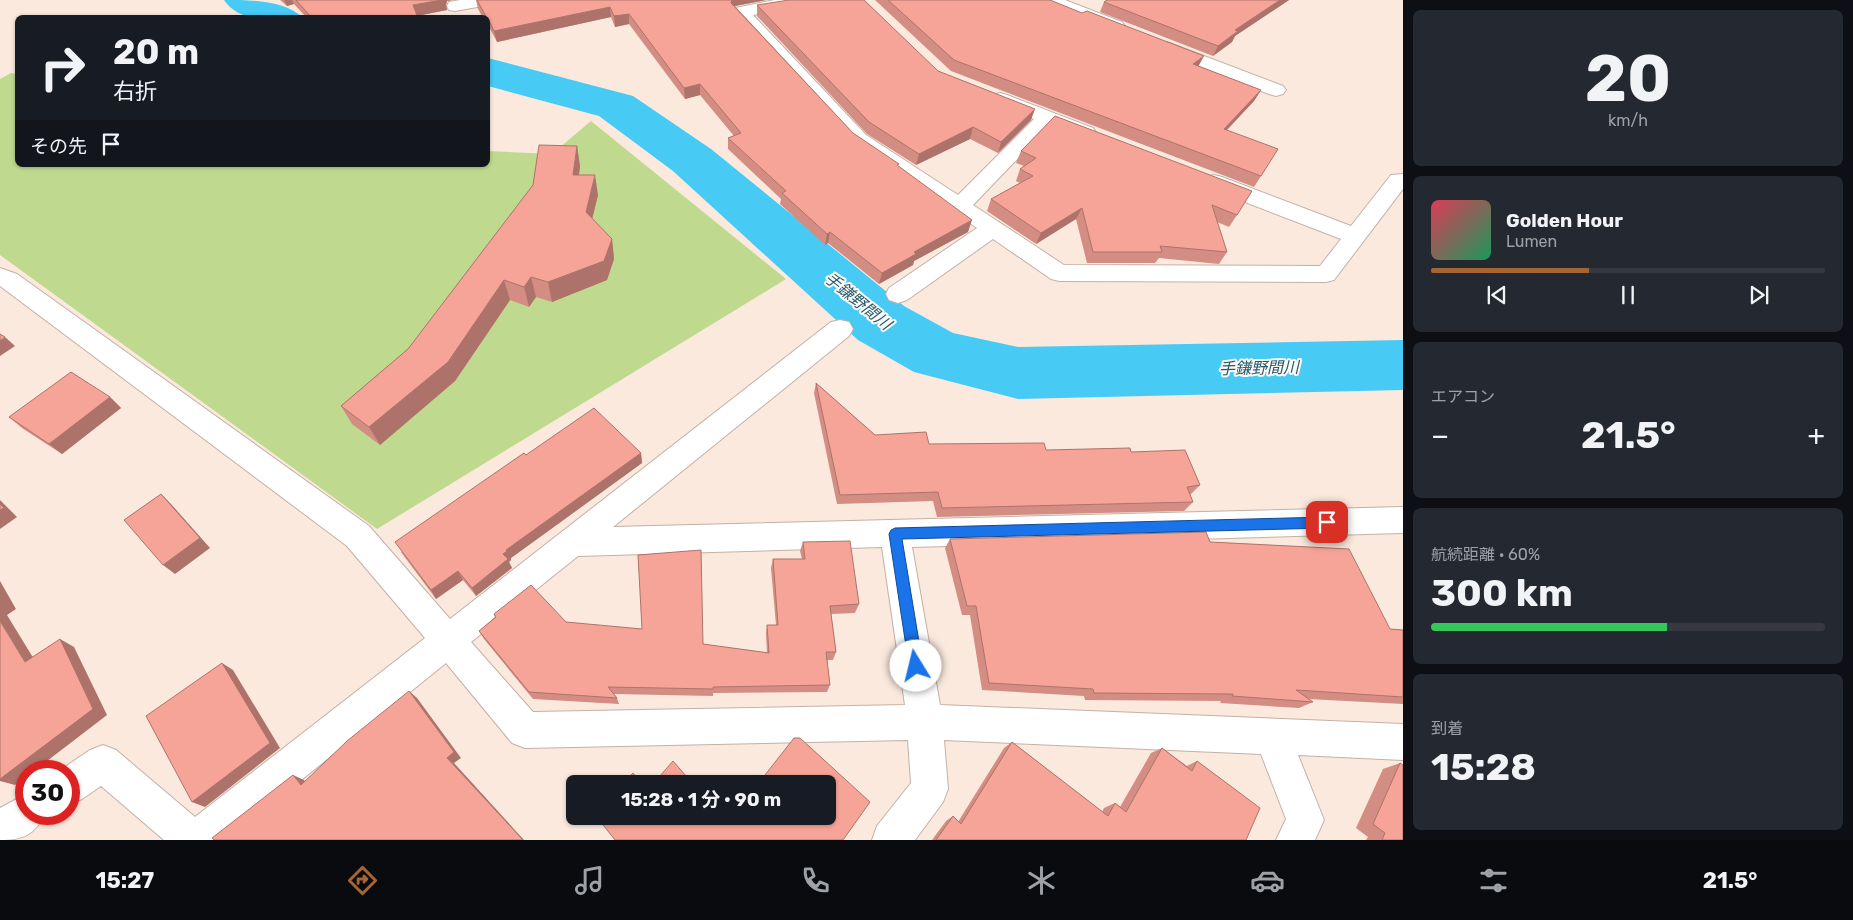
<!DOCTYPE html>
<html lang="ja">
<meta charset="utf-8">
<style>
:root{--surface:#171b24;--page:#242831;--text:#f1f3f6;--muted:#9ea1a6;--line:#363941;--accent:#a66530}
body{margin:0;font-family:Rubik,"Noto Sans JP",sans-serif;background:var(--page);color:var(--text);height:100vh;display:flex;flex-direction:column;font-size:19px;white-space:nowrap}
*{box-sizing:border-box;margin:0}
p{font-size:16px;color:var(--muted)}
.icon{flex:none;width:28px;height:28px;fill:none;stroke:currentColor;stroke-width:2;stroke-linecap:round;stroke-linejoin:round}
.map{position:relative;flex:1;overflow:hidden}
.side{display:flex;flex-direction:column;gap:10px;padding:10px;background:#0d0f14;width:450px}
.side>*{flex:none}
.banner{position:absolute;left:15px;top:15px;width:475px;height:152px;border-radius:8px;box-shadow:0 1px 4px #0004;background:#171b24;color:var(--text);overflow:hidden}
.speed{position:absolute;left:15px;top:760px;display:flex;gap:10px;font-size:25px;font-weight:700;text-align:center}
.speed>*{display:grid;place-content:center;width:65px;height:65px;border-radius:50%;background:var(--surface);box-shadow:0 1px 4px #0004;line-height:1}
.speed .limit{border:8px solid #d22;background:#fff;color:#111}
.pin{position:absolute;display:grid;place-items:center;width:42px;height:42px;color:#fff;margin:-21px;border-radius:10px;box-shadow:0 2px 8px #0006}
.me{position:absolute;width:55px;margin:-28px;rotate:351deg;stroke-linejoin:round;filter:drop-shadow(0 0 4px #0008)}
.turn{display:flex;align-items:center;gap:18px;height:105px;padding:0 15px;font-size:22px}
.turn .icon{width:65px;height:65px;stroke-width:2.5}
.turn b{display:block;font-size:35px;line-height:42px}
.then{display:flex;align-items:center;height:48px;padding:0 15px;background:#0003;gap:10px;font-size:19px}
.big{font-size:38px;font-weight:700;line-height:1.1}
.side .widget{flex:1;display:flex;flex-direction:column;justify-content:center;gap:8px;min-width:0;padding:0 18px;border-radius:8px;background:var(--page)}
.side .dial{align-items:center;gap:0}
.dial b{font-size:65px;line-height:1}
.song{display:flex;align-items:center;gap:15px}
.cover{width:60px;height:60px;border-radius:8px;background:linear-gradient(135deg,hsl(350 70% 55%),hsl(150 70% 35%))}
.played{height:5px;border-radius:2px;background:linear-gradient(90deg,var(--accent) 40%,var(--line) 40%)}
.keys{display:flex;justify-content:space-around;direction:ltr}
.heat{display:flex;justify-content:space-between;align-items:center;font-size:28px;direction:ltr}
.charge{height:8px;border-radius:4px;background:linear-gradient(90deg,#34c759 60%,var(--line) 0)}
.trip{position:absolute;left:566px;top:775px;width:270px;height:50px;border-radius:8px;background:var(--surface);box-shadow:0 1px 4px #0004;font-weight:700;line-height:50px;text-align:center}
.dock{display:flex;height:80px;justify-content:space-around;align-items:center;background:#090b0e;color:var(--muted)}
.dock .icon{width:35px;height:35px}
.dock .active{color:var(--accent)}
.dock b{font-size:22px;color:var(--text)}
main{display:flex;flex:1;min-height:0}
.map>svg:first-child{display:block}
.green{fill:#bfda8e}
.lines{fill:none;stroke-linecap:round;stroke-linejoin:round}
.river{fill:#47caf4;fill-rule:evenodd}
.minor-casing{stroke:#c3b1a7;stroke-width:2}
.minor{fill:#fff;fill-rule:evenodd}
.wall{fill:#d48d83}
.shaded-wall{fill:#ad736a}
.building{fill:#f7a498;stroke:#ad736a}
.route{fill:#1a73e8;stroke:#114b97}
.labels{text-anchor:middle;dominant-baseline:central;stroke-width:4;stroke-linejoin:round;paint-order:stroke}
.water-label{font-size:16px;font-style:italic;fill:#265a6c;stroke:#fdf9f7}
</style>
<main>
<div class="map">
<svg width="1403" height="840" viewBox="0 0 1403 840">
<rect width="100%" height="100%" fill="#fbe9de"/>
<!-- green -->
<polygon class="green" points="11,73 17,74 18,165 488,165 488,151 552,154 591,121 786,279 377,529 0,255 0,79"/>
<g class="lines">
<!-- river -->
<g class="river">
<path d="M 224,0 C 251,0 285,0 303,18 C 275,18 241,25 224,0 Z"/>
<polygon points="488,58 633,96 711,149 904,306 953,333 1018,347 1403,340 1403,390 1018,399 914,372 858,340 673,171 599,116 488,86"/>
</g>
<!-- minor casing -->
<g class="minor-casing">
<g id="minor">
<polygon points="460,0 496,0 494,4 455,11 449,10 447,6 449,2"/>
<polygon points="775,0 791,0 793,3 791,7 753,15 866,135 958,195 1034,119 993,103 990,99 993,95 1000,93 1007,95 1093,128 1096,132 1093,136 1086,138 1079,136 1050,125 973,205 1064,265 1320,266 1341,239 1206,187 1203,182 1206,177 1214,175 1222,177 1351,226 1391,175 1403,174 1403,189 1334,280 1326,282 1059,281 1051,279 993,239 907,300 898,303 889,300 886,294 889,288 977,228 852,143 732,12 735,8"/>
<polygon points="1042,0 1065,0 1122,22 1125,26 1122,30 1116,31 1110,30 1044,4"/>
<polygon points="1167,42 1283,86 1286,90 1283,94 1276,96 1269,94 1161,51 1158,47 1161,43"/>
<path d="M 0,268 L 17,274 L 369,526 L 450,619 L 831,322 L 840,320 L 849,322 L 853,329 L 849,336 L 613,527 L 1403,507 L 1403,533 L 912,547 L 940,705 L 1403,724 L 1403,760 L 1298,755 L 1324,820 L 1315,840 L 1276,840 L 1286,819 L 1261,754 L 944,740 L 948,789 L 943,802 L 915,840 L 872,840 L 877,826 L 911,783 L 908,740 L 525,748 L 512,743 L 446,663 L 227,840 L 164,840 L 101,786 L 82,799 L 69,804 L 69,771 L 59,771 L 90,750 L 103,745 L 116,750 L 195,817 L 425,638 L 347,546 L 0,286 ZM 882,547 L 905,705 L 533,712 L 471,642 L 578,556 Z"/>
<path d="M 26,794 L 26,814 L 44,814 C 36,835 22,840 0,840 L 0,808 Z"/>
</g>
</g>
<!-- minor -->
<use href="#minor" class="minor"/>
</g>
<!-- wall -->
<g class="wall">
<polygon points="280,0 452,0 447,1 446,5 447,10 417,16 418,18 307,18 294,4 287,6"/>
<polygon points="476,0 766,0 735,6 853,133 898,166 968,232 914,261 913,265 879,284 828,243 825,245 780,204 781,199 728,149 728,138 734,136 700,95 685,99 629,24 615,27 611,17 497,42 488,25 488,18 483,18 478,9"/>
<polygon points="875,0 1050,0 1198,66 1261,90 1254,101 1227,130 1261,176 1254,187 951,71"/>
<polygon points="1107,0 1289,0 1235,36 1232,42 1213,56 1100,12 1104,2"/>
<polygon points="757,5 938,71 1031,120 998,153 970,139 916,165 867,134 757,16"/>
<polygon points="1055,116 1237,215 1229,227 1217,222 1227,252 1219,264 1159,258 1155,263 1087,263 1076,219 1036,244 987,211 991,199 1020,183 1016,181 1020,169 1024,166 1016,163 1021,151"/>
<polygon points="577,146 580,166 579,175 598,195 592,219 612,239 614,259 607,280 552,302 536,297 529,307 510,300 455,381 380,445 352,424 341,406 408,349"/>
<polygon points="816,383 875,435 929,444 1046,450 1131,452 1200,485 1191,494 1190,494 1193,502 1184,511 937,517 933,501 837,504 814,393"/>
<polygon points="110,397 121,408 62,454 22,428 9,417"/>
<polygon points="641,453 642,463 511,558 511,560 509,562 512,568 476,596 463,580 436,599 401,552 526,455"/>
<polygon points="950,539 1210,542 1390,629 1403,630 1403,704 1308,699 1313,702 1299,708 1220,703 1221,701 1085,700 1084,696 982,690 970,615 962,615 945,548"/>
<polygon points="803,542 859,604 855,613 831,614 836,652 833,660 827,660 830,685 827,692 713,693 713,696 614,694 617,698 619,704 533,699 484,639 479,631 495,617 494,614 566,622 703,644 767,653 766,633 767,625 776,625 771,568 773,559 802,559 800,551"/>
<polygon points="1012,742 1102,812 1104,808 1115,803 1120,807 1151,753 1162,748 1187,766 1197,761 1246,840 932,840 946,821 953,816 958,822 1004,748"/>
<polygon points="1400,763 1403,840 1366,840 1368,837 1356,828 1383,769"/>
</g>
<!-- shaded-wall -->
<g class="shaded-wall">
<polygon points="284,0 292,0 294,4 287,6"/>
<polygon points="442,0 452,0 447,1 446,5 447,10 416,16 413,5"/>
<polygon points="732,0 766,0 735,6 731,3"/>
<polygon points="1280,0 1289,0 1235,36 1232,42 1213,56 1218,46 1235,30"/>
<polygon points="610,7 611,17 497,42 494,31"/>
<polygon points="629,14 629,24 615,27 614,16"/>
<polygon points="1204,56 1198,67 1193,64"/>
<polygon points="700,84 700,95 685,99 684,88"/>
<polygon points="1261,90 1254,101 1217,140 1224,129"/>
<polygon points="1035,109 1031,120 998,153 1001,142"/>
<polygon points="973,127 970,139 916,165 919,154"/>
<polygon points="577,146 580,166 576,195 573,175"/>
<polygon points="595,175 598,195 589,232 586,212"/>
<polygon points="1082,208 1076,219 1036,244 1041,233"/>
<polygon points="972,220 968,232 914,261 913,265 879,284 882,273 914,252"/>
<polygon points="830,232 828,243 825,245 827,234"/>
<polygon points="612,239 614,259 607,280 552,302 548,282"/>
<polygon points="531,277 536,297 529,307 524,287"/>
<polygon points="504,280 510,300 455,381 380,445 369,427"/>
<polygon points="5,337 15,346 0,356 0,341"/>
<polygon points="110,397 121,408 62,454 49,444"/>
<polygon points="641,453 642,463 511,558 511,560 509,562 512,568 476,596 472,588 503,554 506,550"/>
<polygon points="161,494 171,504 210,548 175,574 163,565"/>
<polygon points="0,500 17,517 0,529"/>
<polygon points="458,571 463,580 436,599 431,590"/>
<polygon points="0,581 16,609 7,615 40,669 25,662 0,621"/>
<polygon points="60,639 74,647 107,715 34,771 26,771 26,777 15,785 0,781 0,779"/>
<polygon points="222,663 233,670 280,748 205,807 192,802"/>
<polygon points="409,691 417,698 461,758 454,763 524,840 523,840 447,758"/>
<polygon points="293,775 304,780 312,790 301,785"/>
</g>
<!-- building -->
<g class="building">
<polygon points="296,0 442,0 413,5 418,18 312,18"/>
<polygon points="477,0 732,0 731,3 853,133 899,164 897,165 972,220 914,252 916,254 882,273 830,232 827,234 782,193 786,191 728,138 741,133 700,84 684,88 629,14 614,16 610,7 494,31 488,18 487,18"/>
<polygon points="789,0 864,0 938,71 1035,109 1001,142 973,127 919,154 869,122 757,5"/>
<polygon points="888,0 1050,0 1082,13 1087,11 1204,56 1193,64 1261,90 1224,129 1278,149 1261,176 954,60"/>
<polygon points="1107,0 1280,0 1235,30 1238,31 1218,46 1104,2"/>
<polygon points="1055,116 1252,191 1237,215 1212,205 1227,252 1160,246 1162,252 1093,252 1082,208 1041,233 991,199 1033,176 1020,169 1036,158 1021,151"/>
<polygon points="539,145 577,146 573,175 595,175 586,212 612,239 604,261 548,282 531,277 524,287 504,280 448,362 369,427 341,406 408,349 533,185"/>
<polygon points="0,334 5,337 0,341"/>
<polygon points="71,372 110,397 49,444 9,417"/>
<polygon points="816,383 875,435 926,432 929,444 1044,443 1046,450 1130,448 1131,452 1185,450 1200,485 1187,487 1193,502 942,508 938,492 840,495"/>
<polygon points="594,408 641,453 506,550 507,551 503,554 508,559 472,588 458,571 431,590 395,542 524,453 526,455"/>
<polygon points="161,494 200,538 163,565 124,520"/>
<polygon points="0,504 4,508 0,510"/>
<polygon points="1206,532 1210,542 1349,549 1390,629 1403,630 1403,697 1296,690 1313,702 1232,696 1233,694 1094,693 1093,689 989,683 976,606 967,606 950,539"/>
<polygon points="850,541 859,604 830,606 836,652 826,652 830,685 713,687 713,689 608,687 617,698 529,692 479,631 496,617 494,614 531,585 566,622 642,629 638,555 701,550 703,644 769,653 767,625 778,625 773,559 805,559 803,542"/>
<polygon points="0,621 25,662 60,639 93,709 0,779"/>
<polygon points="222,663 270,743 192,802 146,716"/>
<polygon points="409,691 454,752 447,758 523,840 214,840 212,838 293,775 301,785 347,741"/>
<polygon points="794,738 800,738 870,802 843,840 615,840 596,816 722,816 727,822 732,816 828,816 828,784 758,784"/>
<polygon points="1012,742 1108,816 1115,803 1126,812 1162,748 1192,771 1197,761 1260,808 1246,840 936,840 953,816 961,824"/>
<polygon points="673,761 693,784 653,784"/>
<polygon points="1400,763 1403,765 1403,840 1382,840 1385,833 1373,824"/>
<polygon points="633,773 642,784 623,784"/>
</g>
<!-- route -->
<polygon class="route" points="1327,517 1331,518 1333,522 1331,526 1327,528 902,539 923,666 921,671 916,673 911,671 909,666 889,534 891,530 895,528"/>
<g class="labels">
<!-- water labels -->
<g class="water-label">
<text transform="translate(858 301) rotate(39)">手鎌野間川</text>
<text transform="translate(1259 368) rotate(-1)">手鎌野間川</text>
</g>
</g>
</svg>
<div class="speed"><div class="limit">30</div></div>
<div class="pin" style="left:1327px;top:522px;background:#d93025"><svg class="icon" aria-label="arrive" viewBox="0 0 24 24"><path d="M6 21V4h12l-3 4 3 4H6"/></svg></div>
<svg class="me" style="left:916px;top:666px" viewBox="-20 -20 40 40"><circle r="19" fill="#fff"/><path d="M0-13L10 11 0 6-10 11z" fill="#1a73e8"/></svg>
<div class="trip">15:28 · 1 分 · 90 m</div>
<div class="banner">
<div class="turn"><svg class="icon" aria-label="right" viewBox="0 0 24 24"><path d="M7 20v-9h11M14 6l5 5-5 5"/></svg><div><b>20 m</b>右折</div></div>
<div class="then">その先<svg class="icon" aria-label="arrive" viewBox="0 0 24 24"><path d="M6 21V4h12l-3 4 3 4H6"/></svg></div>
</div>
</div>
<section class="side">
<div class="widget dial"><b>20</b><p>km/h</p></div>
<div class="widget">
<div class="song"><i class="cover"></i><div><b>Golden Hour</b><p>Lumen</p></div></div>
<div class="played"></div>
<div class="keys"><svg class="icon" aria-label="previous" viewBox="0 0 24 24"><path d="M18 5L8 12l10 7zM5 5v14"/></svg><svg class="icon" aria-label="pause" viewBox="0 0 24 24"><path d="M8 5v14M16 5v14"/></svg><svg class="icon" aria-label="next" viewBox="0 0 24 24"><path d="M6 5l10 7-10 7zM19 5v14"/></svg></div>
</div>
<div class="widget"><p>エアコン</p>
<div class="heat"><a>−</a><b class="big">21.5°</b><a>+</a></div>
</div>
<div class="widget"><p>航続距離 · 60%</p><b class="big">300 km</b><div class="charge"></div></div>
<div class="widget"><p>到着</p><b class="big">15:28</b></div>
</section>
</main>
<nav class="dock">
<b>15:27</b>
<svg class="icon active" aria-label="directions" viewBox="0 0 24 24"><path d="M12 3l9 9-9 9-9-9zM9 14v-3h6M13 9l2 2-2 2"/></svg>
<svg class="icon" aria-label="music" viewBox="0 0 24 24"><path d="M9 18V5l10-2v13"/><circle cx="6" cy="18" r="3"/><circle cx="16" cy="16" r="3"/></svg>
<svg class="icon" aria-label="phone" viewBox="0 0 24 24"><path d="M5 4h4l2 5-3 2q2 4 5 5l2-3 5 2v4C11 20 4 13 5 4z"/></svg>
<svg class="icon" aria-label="climate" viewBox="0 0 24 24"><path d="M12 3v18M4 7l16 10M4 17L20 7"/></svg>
<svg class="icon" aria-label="car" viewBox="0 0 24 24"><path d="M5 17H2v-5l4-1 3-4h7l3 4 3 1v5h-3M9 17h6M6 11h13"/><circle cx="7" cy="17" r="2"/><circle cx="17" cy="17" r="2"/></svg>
<svg class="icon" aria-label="filters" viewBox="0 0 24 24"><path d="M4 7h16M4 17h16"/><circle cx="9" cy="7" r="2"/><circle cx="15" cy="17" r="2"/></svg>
<b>21.5°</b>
</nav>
